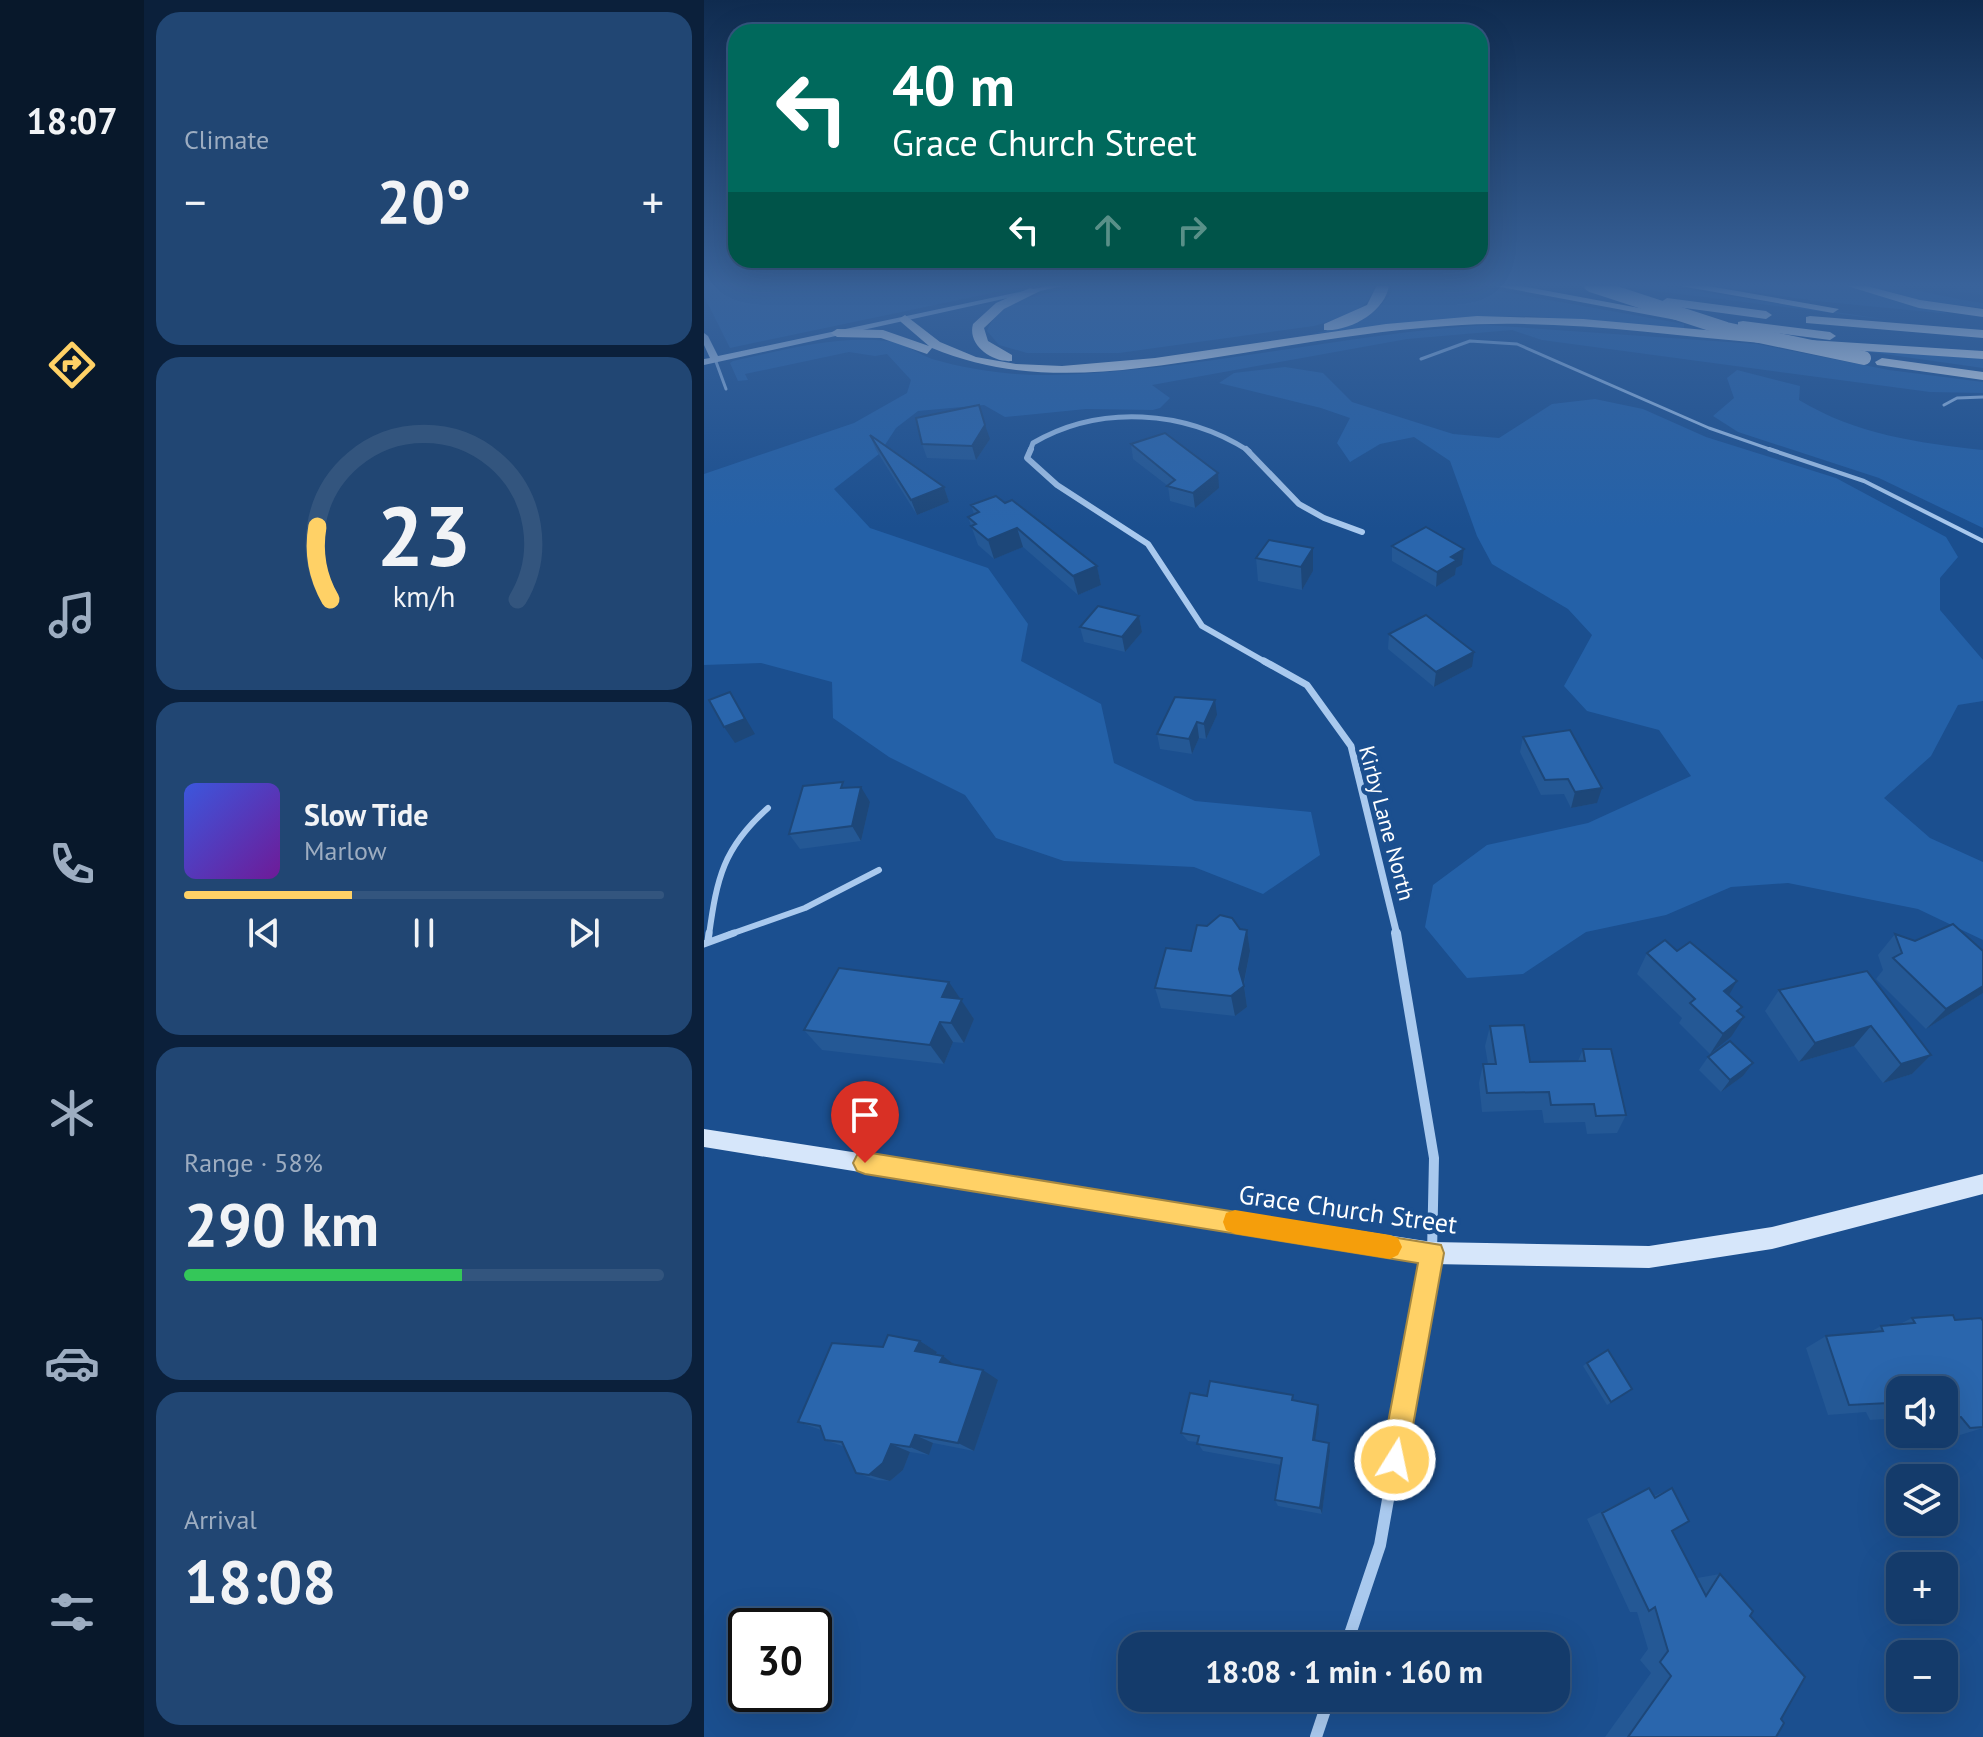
<!DOCTYPE html>
<meta charset="utf-8">
<style>
:root{--surface:#143b6b;--page:#214673;--text:#f1f3f6;--muted:#9dadc1;--line:#33557e;--accent:#ffd166}
body{margin:0;font-family:"PT Sans",sans-serif;background:var(--page);color:var(--text);height:100vh;display:flex;flex-direction:column;font-size:30px;white-space:nowrap}
*{box-sizing:border-box;margin:0}
p{font-size:26px;color:var(--muted)}
.icon{flex:none;width:44px;height:44px;fill:none;stroke:currentColor;stroke-width:2;stroke-linecap:round;stroke-linejoin:round}
.map{position:relative;flex:1;overflow:hidden}
.drawer{display:flex;flex-direction:column;gap:12px;padding:12px;background:#0b203b;width:560px}
.drawer>*{flex:none}
.banner{position:absolute;left:24px;top:24px;width:760px;height:244px;border-radius:24px;box-shadow:0 8px 32px #0002,0 0 0 2px var(--line);background:#00695c;color:#fff;overflow:hidden}
.buttons{position:absolute;left:1182px;top:1376px;display:grid;gap:16px}
.buttons a{display:grid;place-items:center;width:72px;height:72px;border-radius:16px;background:var(--surface);box-shadow:0 8px 32px #0002,0 0 0 2px var(--line);font-size:40px}
.speed{position:absolute;left:24px;top:1608px;display:flex;gap:16px;font-size:40px;font-weight:700;text-align:center}
.speed>*{display:grid;place-content:center;width:104px;height:104px;border-radius:50%;background:var(--surface);box-shadow:0 8px 32px #0002,0 0 0 2px var(--line);line-height:1}
.speed .limit{border:4px solid #111;border-radius:12px;background:#fff;color:#111}
.pin{position:absolute;display:grid;place-items:center;width:68px;height:68px;color:#fff;margin:-82px -34px;border-radius:50% 50% 50% 0;rotate:-45deg;box-shadow:0 0 8px #0007}
.pin .icon{rotate:45deg}
.me{position:absolute;width:88px;margin:-44px;rotate:10deg;stroke-linejoin:round;filter:drop-shadow(0 0 6px #0008)}
.turn{display:flex;align-items:center;gap:28px;height:168px;padding:0 32px;font-size:36px}
.turn .icon{width:104px;height:104px;stroke-width:2.5}
.turn b{display:block;font-size:56px;line-height:68px}
.lanes{display:flex;align-items:center;height:76px;padding:0 32px;background:#0003;justify-content:center;gap:40px;direction:ltr}
.lanes .off{opacity:.35}
.big{font-size:60px;font-weight:700;line-height:1.1}
.drawer .widget{flex:1;display:flex;flex-direction:column;justify-content:center;gap:12px;min-width:0;padding:0 28px;border-radius:24px;background:var(--page)}
.drawer .dial{align-items:center;gap:0}
.dial svg{height:208px;overflow:visible;fill:none;stroke:var(--line);stroke-width:7;stroke-linecap:round;text-anchor:middle}
.dial text{fill:var(--text);stroke:none}
.song{display:flex;align-items:center;gap:24px}
.cover{width:96px;height:96px;border-radius:12px;background:linear-gradient(135deg,hsl(230 70% 55%),hsl(280 70% 35%))}
.played{height:8px;border-radius:4px;background:linear-gradient(90deg,var(--accent) 35%,var(--line) 35%)}
.keys{display:flex;justify-content:space-around;direction:ltr}
.heat{display:flex;justify-content:space-between;align-items:center;font-size:44px;direction:ltr}
.charge{height:12px;border-radius:6px;background:linear-gradient(90deg,#34c759 58%,var(--line) 0)}
.trip{position:absolute;left:414px;top:1632px;width:452px;height:80px;border-radius:24px;background:var(--surface);box-shadow:0 8px 32px #0002,0 0 0 2px var(--line);font-weight:700;line-height:80px;text-align:center}
main{display:flex;flex:1;min-height:0}
.menu{display:flex;flex-direction:column;width:144px;justify-content:space-around;align-items:center;background:#08182b;color:var(--muted)}
.menu .icon{width:56px;height:56px}
.menu .selected{color:var(--accent)}
.menu b{font-size:36px;color:var(--text)}
.map>svg:first-child{display:block}
.green{fill:#2461a8}
.lines{fill:none;stroke-linecap:round;stroke-linejoin:round}
.lane-far3{stroke:#a9c9ee;stroke-width:3}
.lane-far2{stroke:#a9c9ee;stroke-width:4}
.lane-far1{stroke:#a9c9ee;stroke-width:6}
.lane{stroke:#a9c9ee;stroke-width:7}
.street-far4{stroke:#a9c9ee;stroke-width:5}
.street-far3{stroke:#a9c9ee;stroke-width:6}
.street-far2{stroke:#a9c9ee;stroke-width:7}
.street-far1{stroke:#a9c9ee;stroke-width:10}
.street{stroke:#a9c9ee;stroke-width:12}
.secondary{fill:#d6e6fa;fill-rule:evenodd}
.highway{fill:#fff;fill-rule:evenodd}
.highway-bridge{stroke:#fff;stroke-width:14}
.wall{fill:#245895}
.shaded-wall{fill:#1d4779}
.building{fill:#2a66ad;stroke:#1d4779;stroke-width:2}
.route{fill:#ffd166;stroke:#a68842;stroke-width:2}
.slow{fill:#f59e0b}
.labels{text-anchor:middle;dominant-baseline:central;stroke-width:8;stroke-linejoin:round;paint-order:stroke}
.street-label{font-size:22px;fill:#fff;stroke:#1b4f8f}
.near-street-label{font-size:26px;fill:#fff;stroke:#1b4f8f}
</style>
<main>
<nav class="menu">
<b>18:07</b>
<svg class="icon selected" aria-label="directions" viewBox="0 0 24 24"><path d="M12 3l9 9-9 9-9-9zM9 14v-3h6M13 9l2 2-2 2"/></svg>
<svg class="icon" aria-label="music" viewBox="0 0 24 24"><path d="M9 18V5l10-2v13"/><circle cx="6" cy="18" r="3"/><circle cx="16" cy="16" r="3"/></svg>
<svg class="icon" aria-label="phone" viewBox="0 0 24 24"><path d="M5 4h4l2 5-3 2q2 4 5 5l2-3 5 2v4C11 20 4 13 5 4z"/></svg>
<svg class="icon" aria-label="climate" viewBox="0 0 24 24"><path d="M12 3v18M4 7l16 10M4 17L20 7"/></svg>
<svg class="icon" aria-label="car" viewBox="0 0 24 24"><path d="M5 17H2v-5l4-1 3-4h7l3 4 3 1v5h-3M9 17h6M6 11h13"/><circle cx="7" cy="17" r="2"/><circle cx="17" cy="17" r="2"/></svg>
<svg class="icon" aria-label="filters" viewBox="0 0 24 24"><path d="M4 7h16M4 17h16"/><circle cx="9" cy="7" r="2"/><circle cx="15" cy="17" r="2"/></svg>
</nav>
<section class="drawer">
<div class="widget"><p>Climate</p>
<div class="heat"><a>−</a><b class="big">20°</b><a>+</a></div>
</div>
<div class="widget dial"><svg viewBox="0 0 100 80">
<path d="M14 69A42 42 0 1 1 86 69"/>
<path d="M14 69A42 42 0 0 1 9 41" stroke="#ffd166"/>
<text x="50" y="56" font-size="32" font-weight="700">23</text>
<text x="50" y="72" font-size="11">km/h</text>
</svg></div>
<div class="widget">
<div class="song"><i class="cover"></i><div><b>Slow Tide</b><p>Marlow</p></div></div>
<div class="played"></div>
<div class="keys"><svg class="icon" aria-label="previous" viewBox="0 0 24 24"><path d="M18 5L8 12l10 7zM5 5v14"/></svg><svg class="icon" aria-label="pause" viewBox="0 0 24 24"><path d="M8 5v14M16 5v14"/></svg><svg class="icon" aria-label="next" viewBox="0 0 24 24"><path d="M6 5l10 7-10 7zM19 5v14"/></svg></div>
</div>
<div class="widget"><p>Range · 58%</p><b class="big">290 km</b><div class="charge"></div></div>
<div class="widget"><p>Arrival</p><b class="big">18:08</b></div>
</section>
<div class="map">
<svg width="1279" height="1737" viewBox="0 0 1279 1737">
<rect width="100%" height="100%" fill="#1b4f8f"/>
<!-- green -->
<g class="green">
<polygon points="0,285 326,285 26,348 0,296"/>
<path d="M 385,285 L 669,285 L 670,290 L 663,302 L 644,316 L 610,326 L 415,353 L 323,353 L 295,345 L 283,331 C 295,296 352,292 385,285 Z"/>
<path d="M 686,285 L 761,285 L 980,324 L 980,330 L 825,316 L 774,317 L 608,334 C 643,326 667,323 688,291 Z"/>
<polygon points="903,285 952,285 1185,320"/>
<polygon points="1001,285 1140,285 1246,314 1112,301"/>
<path d="M 1161,285 C 1202,285 1239,298 1279,303 L 1279,308 L 1220,301 Z"/>
<path d="M 782,325 L 1053,344 L 1185,370 L 1279,382 L 1279,393 L 1226,392 L 838,340 L 808,330 L 703,339 L 448,385 L 466,398 L 456,408 L 449,410 L 382,409 L 301,417 L 280,405 L 214,411 L 192,428 L 175,454 L 130,489 L 166,528 L 284,568 L 324,624 L 317,661 L 397,704 L 410,763 L 491,801 L 607,812 L 616,855 L 559,894 L 490,867 L 360,861 L 292,838 L 261,795 L 185,757 L 129,718 L 128,682 L 57,663 L 0,665 L 0,474 L 150,423 L 203,393 L 207,380 L 183,354 L 171,356 L 145,352 L 41,374 L 44,380 L 34,381 L 26,363 L 29,361 C 80,350 131,335 184,341 C 199,342 214,354 228,359 C 266,370 309,376 348,375 C 494,371 637,334 782,325 Z"/>
<polygon points="1137,348 1279,359 1279,368"/>
<polygon points="581,367 619,373 648,402 749,434 795,438 848,404 891,399 939,409 1002,437 1132,478 1242,537 1254,557 1236,578 1236,610 1279,660 1279,701 1254,705 1227,756 1180,798 1226,838 1279,862 1279,940 1214,909 1084,883 1027,887 962,915 882,932 819,974 763,978 721,927 729,885 783,845 884,823 987,776 955,730 883,711 860,686 888,635 864,609 788,564 773,536 746,461 710,437 676,444 646,462 633,443 646,418 617,408 515,383 530,373"/>
<path d="M 1033,370 L 1096,386 L 1095,400 C 1151,434 1214,443 1279,450 L 1279,528 L 1175,478 L 1034,432 L 1009,416 L 1030,398 L 1023,378 Z"/>
</g>
<g class="lines">
<!-- lane-far3 -->
<g class="lane-far3">
<polyline points="11,359 22,389"/>
<polyline points="717,359 766,341 813,344 1005,428 1071,451"/>
<polyline points="1240,405 1253,398 1279,397"/>
</g>
<!-- lane-far2 -->
<polyline class="lane-far2" points="1065,449 1160,481 1279,541"/>
<!-- lane-far1 -->
<g class="lane-far1">
<path d="M 5,935 C 13,878 19,848 64,808"/>
<polyline points="24,935 101,908 175,870"/>
</g>
<!-- lane -->
<g class="lane">
<polyline points="4,941 5,933"/>
<polyline points="0,944 30,933"/>
</g>
<!-- street-far4 -->
<path class="street-far4" d="M 326,451 L 329,443 C 396,404 481,410 545,451"/>
<!-- street-far3 -->
<g class="street-far3">
<polyline points="327,449 323,458 353,485 444,544 498,626 563,663"/>
<polyline points="542,449 595,504 620,518 658,532"/>
</g>
<!-- street-far2 -->
<polyline class="street-far2" points="560,661 603,685 647,746 693,935"/>
<!-- street-far1 -->
<polyline class="street-far1" points="692,933 730,1158 728,1253 722,1286"/>
<!-- street -->
<g class="street">
<polyline points="642,1646 676,1545 722,1284"/>
<polyline points="612,1737 625,1698"/>
</g>
<!-- secondary -->
<g class="secondary">
<polygon points="348,285 363,285 0,365 0,359 6,358 0,345 0,333 4,336 14,356"/>
<polygon points="0,1129 728,1242 945,1246 1068,1227 1279,1174 1279,1194 1068,1249 945,1268 728,1264 0,1147"/>
</g>
<!-- highway -->
<g class="highway">
<path d="M 673,285 L 685,285 C 682,311 646,332 620,330 L 620,324 L 663,305 Z"/>
<polygon points="786,285 812,285 989,318 983,322"/>
<polygon points="971,285 999,285 1135,309 1129,313"/>
<polygon points="1140,285 1159,285 1216,300 1279,309 1279,317 1215,308"/>
<path d="M 326,288 L 336,291 L 300,309 L 280,328 L 284,341 L 308,355 L 308,361 C 288,363 263,345 269,324 L 292,303 Z"/>
<polygon points="963,298 1062,311 1068,315 1062,319 959,305 957,302"/>
<path d="M 201,315 L 236,342 L 272,357 L 312,364 L 358,366 L 451,358 L 682,324 L 773,316 L 879,319 L 1057,335 L 1064,339 L 1057,343 C 953,334 848,318 743,326 C 666,331 590,345 514,357 C 417,372 321,387 228,348 L 223,354 L 177,338 L 133,337 L 127,333 L 133,329 L 179,330 L 225,346 L 197,322 L 195,319 Z"/>
<polygon points="1106,316 1279,330 1279,338 1102,323 1102,317"/>
<polygon points="1039,321 1126,332 1132,336 1126,340 1034,328 1034,322"/>
<polygon points="1106,340 1279,351 1279,359 1101,347 1101,341"/>
<polygon points="1178,358 1279,372 1279,380 1173,365 1171,362"/>
</g>
<!-- highway-bridge -->
<polyline class="highway-bridge" points="887,285 1022,329 1160,358"/>
</g>
<!-- wall -->
<g class="wall">
<polygon points="1254,285 1279,285 1279,295 1253,291"/>
<polygon points="166,435 240,487 245,502 213,515 172,450"/>
<polygon points="286,439 272,460 223,458 218,444"/>
<polygon points="427,444 515,488 491,508 466,501 464,486 429,459"/>
<polygon points="301,503 393,566 397,585 374,595 319,547 290,559 274,545 264,517 270,514 267,505"/>
<polygon points="565,540 609,571 598,590 554,581 552,558"/>
<polygon points="688,546 760,549 758,565 752,568 751,575 732,587 688,561"/>
<polygon points="435,616 438,632 421,652 380,642 376,627"/>
<polygon points="685,634 768,667 730,687 684,649"/>
<polygon points="513,715 502,739 495,738 488,754 456,749 453,734"/>
<polygon points="819,737 893,803 867,808 860,794 837,795 816,752"/>
<polygon points="142,788 166,802 157,841 96,849 85,834"/>
<polygon points="536,929 543,930 546,951 540,984 543,1007 531,1016 457,1008 451,988 487,951"/>
<polygon points="1191,934 1211,941 1279,993 1222,1029 1172,979 1179,970 1174,955"/>
<polygon points="973,951 1033,981 1024,995 1038,1007 1035,1012 1027,1037 1006,1054 975,1023 978,1018 933,974 943,953"/>
<polygon points="1163,971 1227,1055 1208,1074 1179,1083 1150,1046 1095,1062 1061,1011 1075,990"/>
<polygon points="256,999 270,1019 260,1043 249,1042 240,1064 118,1050 100,1030"/>
<polygon points="786,1026 826,1062 874,1061 879,1049 922,1115 913,1133 883,1134 881,1122 840,1123 838,1110 778,1112 775,1083 779,1064 784,1064 781,1046"/>
<polygon points="1004,1057 1049,1063 1039,1076 1017,1092 995,1070"/>
<polygon points="1208,1318 1279,1321 1279,1428 1256,1435 1239,1436 1237,1434 1240,1434 1240,1390 1196,1390 1196,1418 1166,1420 1162,1412 1124,1415 1102,1348 1122,1336 1164,1333 1177,1326 1196,1324"/>
<polygon points="216,1341 233,1352 232,1355 239,1356 251,1365 294,1380 270,1451 229,1443 225,1455 206,1452 199,1470 186,1481 173,1480 152,1473 141,1447 121,1440 117,1430 94,1422 179,1347"/>
<polygon points="883,1363 924,1392 903,1405 879,1366"/>
<polygon points="503,1396 590,1400 615,1414 611,1440 625,1443 626,1451 618,1514 574,1506 571,1500 577,1465 499,1451 493,1442 484,1441 477,1433"/>
<polygon points="945,1488 950,1496 968,1488 968,1531 993,1578 1016,1574 1046,1616 1077,1719 1072,1737 901,1737 947,1673 936,1660 944,1649 933,1612 926,1612 883,1519"/>
</g>
<!-- shaded-wall -->
<g class="shaded-wall">
<polygon points="281,425 286,439 272,460 268,446"/>
<polygon points="514,473 515,488 491,508 489,493"/>
<polygon points="240,487 245,502 213,515 207,500"/>
<polygon points="313,528 319,547 290,559 284,540"/>
<polygon points="609,548 609,571 598,590 597,567"/>
<polygon points="760,549 758,565 752,568 751,575 732,587 733,572 747,557"/>
<polygon points="393,566 397,585 374,595 369,576"/>
<polygon points="435,616 438,632 421,652 418,637"/>
<polygon points="770,652 768,667 730,687 732,672"/>
<polygon points="26,692 51,734 31,743 20,727"/>
<polygon points="511,700 513,715 502,739 500,724"/>
<polygon points="493,722 495,738 488,754 485,739"/>
<polygon points="157,787 166,802 157,841 148,826"/>
<polygon points="898,788 893,803 867,808 871,792"/>
<polygon points="543,930 546,951 539,987 540,986 543,1007 531,1016 527,996 535,969"/>
<polygon points="1033,981 1021,1002 1020,991"/>
<polygon points="245,982 270,1019 260,1043 247,1023 238,997"/>
<polygon points="1279,986 1279,993 1222,1029 1242,1009"/>
<polygon points="1040,1017 1027,1037 1006,1054 1019,1034"/>
<polygon points="236,1022 249,1042 240,1064 226,1045"/>
<polygon points="1167,1026 1150,1046 1095,1062 1111,1043"/>
<polygon points="1227,1055 1208,1074 1179,1083 1197,1064"/>
<polygon points="1049,1063 1039,1076 1017,1092 1026,1080"/>
<polygon points="216,1341 233,1352 228,1363 211,1351"/>
<polygon points="239,1356 255,1368 236,1362"/>
<polygon points="279,1370 294,1380 270,1451 254,1443"/>
<polygon points="614,1405 615,1414 610,1448 609,1440"/>
<polygon points="211,1435 229,1443 225,1455 206,1447"/>
<polygon points="625,1443 626,1451 618,1514 616,1508"/>
<polygon points="187,1444 206,1452 199,1470 186,1481 165,1475"/>
</g>
<!-- building -->
<g class="building">
<polygon points="275,405 281,425 268,446 218,444 212,418"/>
<polygon points="461,433 514,473 489,493 463,486 471,480 427,444"/>
<polygon points="166,435 240,487 207,500"/>
<polygon points="292,496 301,503 308,500 393,566 369,576 313,528 284,540 267,526 272,524 264,517 275,512 267,505"/>
<polygon points="722,527 760,549 747,557 753,560 733,572 688,546"/>
<polygon points="565,540 609,548 597,567 552,558"/>
<polygon points="394,606 435,616 418,637 376,627"/>
<polygon points="722,615 770,652 732,672 685,634"/>
<polygon points="26,692 41,719 20,727 5,700"/>
<polygon points="471,697 511,700 500,724 493,722 485,739 453,734"/>
<polygon points="866,730 898,788 871,792 864,779 841,780 819,737"/>
<polygon points="139,782 137,788 157,787 148,826 85,834 99,786"/>
<polygon points="516,915 528,918 536,929 543,930 535,969 540,986 527,996 451,988 462,948 487,951 493,925 503,926"/>
<polygon points="1249,924 1279,951 1279,986 1242,1009 1189,958 1198,953 1191,934 1211,941"/>
<polygon points="961,940 973,951 986,942 1033,981 1020,991 1038,1007 1033,1011 1040,1017 1019,1034 986,1003 991,999 943,953"/>
<polygon points="135,968 245,982 238,997 258,999 247,1023 236,1022 226,1045 100,1030"/>
<polygon points="1163,971 1227,1055 1197,1064 1167,1026 1111,1043 1075,990"/>
<polygon points="820,1025 826,1062 881,1061 879,1049 907,1049 922,1115 892,1116 890,1104 847,1105 845,1092 783,1093 779,1064 792,1064 786,1026"/>
<polygon points="1026,1041 1049,1063 1026,1080 1004,1057"/>
<polygon points="1249,1315 1251,1320 1277,1318 1279,1321 1279,1427 1266,1428 1257,1417 1250,1418 1246,1408 1240,1408 1240,1390 1196,1390 1196,1411 1189,1411 1185,1403 1145,1405 1122,1336 1179,1331 1177,1326 1211,1323 1208,1318"/>
<polygon points="184,1335 216,1341 211,1351 239,1356 236,1362 279,1370 254,1443 211,1435 206,1447 187,1444 179,1463 165,1475 152,1473 138,1442 121,1440 116,1426 94,1422 128,1343 179,1347"/>
<polygon points="904,1350 928,1389 907,1402 883,1363"/>
<polygon points="506,1381 589,1395 588,1400 614,1405 609,1440 625,1443 616,1508 571,1500 578,1458 493,1444 495,1436 477,1433 486,1393 503,1396"/>
<polygon points="945,1488 951,1498 968,1488 985,1521 968,1531 1002,1596 1016,1574 1049,1611 1046,1616 1101,1677 1077,1719 1080,1723 1072,1737 924,1737 967,1676 956,1662 964,1651 951,1607 945,1611 898,1513"/>
</g>
<!-- sky -->
<linearGradient id="sky" x2="0" y2="1"><stop stop-color="#0f2b4f"/><stop offset="0.54" stop-color="#39639b"/><stop offset="1" stop-color="#39639b" stop-opacity="0"/></linearGradient>
<rect width="1279" height="528" fill="url(#sky)"/>
<!-- route -->
<polygon class="route" points="161,1152 737,1245 740,1253 701,1470 691,1474 681,1470 677,1460 714,1263 161,1174 153,1171 149,1163 153,1155"/>
<!-- slow -->
<polygon class="slow" points="531,1210 686,1235 694,1238 698,1247 694,1255 686,1259 531,1234 522,1230 519,1222 522,1213"/>
<g class="labels">
<!-- street labels -->
<g class="street-label">
<text transform="translate(683 823) rotate(75)">Kirby Lane North</text>
</g>
<!-- near-street labels -->
<g class="near-street-label">
<text transform="translate(644 1209) rotate(8)">Grace Church Street</text>
</g>
</g>
</svg>
<div class="buttons">
<a><svg class="icon" aria-label="sound" viewBox="0 0 24 24"><path d="M4 9h4l5-4v14l-5-4H4zM17 9q2 3 0 6"/></svg></a>
<a><svg class="icon" aria-label="layers" viewBox="0 0 24 24"><path d="M12 4l9 5-9 5-9-5zM3 14l9 5 9-5"/></svg></a>
<a>+</a>
<a>−</a>
</div>
<div class="speed"><div class="limit">30</div></div>
<div class="pin" style="left:161px;top:1163px;background:#d93025"><svg class="icon" aria-label="arrive" viewBox="0 0 24 24"><path d="M6 21V4h12l-3 4 3 4H6"/></svg></div>
<svg class="me" style="left:691px;top:1460px" viewBox="-20 -20 40 40"><circle r="17" fill="#ffd166" stroke="#fff" stroke-width="3"/><path d="M0-11L8 9 0 5-8 9z" fill="#fff"/></svg>
<div class="trip">18:08 · 1 min · 160 m</div>
<div class="banner">
<div class="turn"><svg class="icon" aria-label="left" viewBox="0 0 24 24"><path d="M17 20v-9H6M10 6l-5 5 5 5"/></svg><div><b>40 m</b>Grace Church Street</div></div>
<div class="lanes"><svg class="icon" aria-label="left" viewBox="0 0 24 24"><path d="M17 20v-9H6M10 6l-5 5 5 5"/></svg><svg class="icon off" aria-label="ahead" viewBox="0 0 24 24"><path d="M12 20V5M6 11l6-6 6 6"/></svg><svg class="icon off" aria-label="right" viewBox="0 0 24 24"><path d="M7 20v-9h11M14 6l5 5-5 5"/></svg></div>
</div>
</div>
</main>
